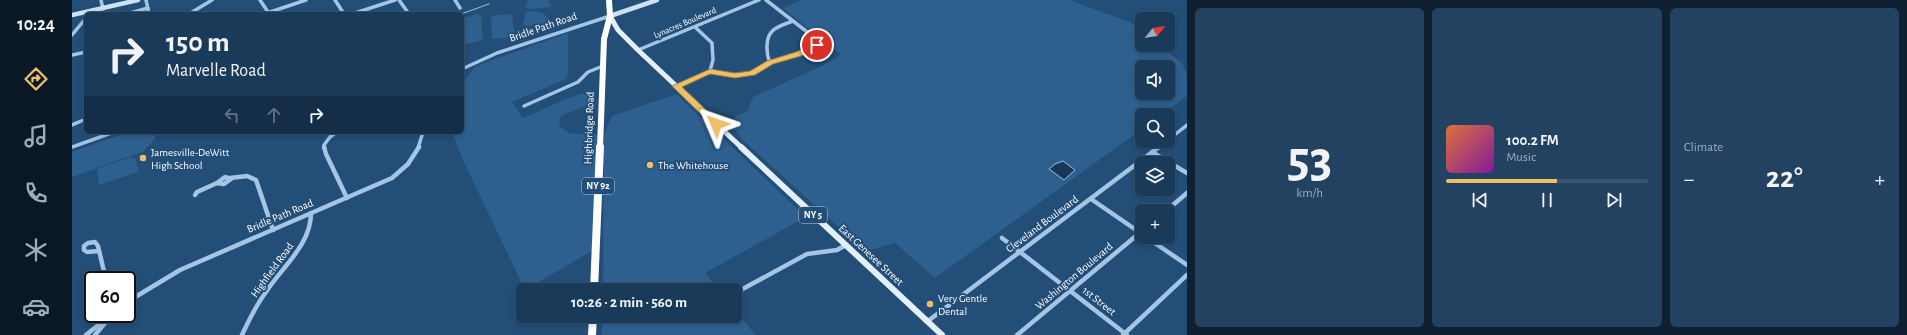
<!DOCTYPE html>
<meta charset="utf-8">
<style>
:root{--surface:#1a3a5a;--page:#234160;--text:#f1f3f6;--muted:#9fadbb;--line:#385470;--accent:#eebe68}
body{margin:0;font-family:"Alegreya Sans",sans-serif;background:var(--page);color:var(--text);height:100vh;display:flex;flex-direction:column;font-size:15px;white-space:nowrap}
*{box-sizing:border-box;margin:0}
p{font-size:13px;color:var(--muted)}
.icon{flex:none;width:22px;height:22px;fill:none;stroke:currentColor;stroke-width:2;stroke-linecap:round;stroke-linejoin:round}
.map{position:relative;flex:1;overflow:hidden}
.details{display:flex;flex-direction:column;gap:8px;padding:8px;background:#0e2032;width:720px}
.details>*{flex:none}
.hud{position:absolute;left:12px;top:12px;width:380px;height:122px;border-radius:6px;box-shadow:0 2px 6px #0003,0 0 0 1px var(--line);background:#1a3a5a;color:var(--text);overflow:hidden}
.needle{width:26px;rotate:60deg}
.tools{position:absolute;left:1063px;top:12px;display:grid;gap:8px}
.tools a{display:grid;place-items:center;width:40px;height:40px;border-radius:6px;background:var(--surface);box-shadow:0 2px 6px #0003,0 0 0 1px var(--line);font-size:20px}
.speed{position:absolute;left:12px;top:271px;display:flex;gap:8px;font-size:20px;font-weight:700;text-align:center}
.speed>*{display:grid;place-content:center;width:52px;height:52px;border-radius:50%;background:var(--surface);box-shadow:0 2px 6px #0003,0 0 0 1px var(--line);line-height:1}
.speed .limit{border:2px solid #111;border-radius:6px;background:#fff;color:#111}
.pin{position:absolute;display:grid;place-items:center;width:34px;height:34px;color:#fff;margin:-17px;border:2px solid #fff;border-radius:50%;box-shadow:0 1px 4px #0007}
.me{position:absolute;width:44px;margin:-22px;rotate:313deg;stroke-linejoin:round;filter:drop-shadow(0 0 3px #0008)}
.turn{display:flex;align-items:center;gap:14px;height:84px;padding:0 16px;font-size:18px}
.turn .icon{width:52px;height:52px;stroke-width:2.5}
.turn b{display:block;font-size:28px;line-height:34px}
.lanes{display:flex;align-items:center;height:38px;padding:0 16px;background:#0003;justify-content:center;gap:20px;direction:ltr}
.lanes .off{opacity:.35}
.big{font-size:30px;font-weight:700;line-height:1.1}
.details .widget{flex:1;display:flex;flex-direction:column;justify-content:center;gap:6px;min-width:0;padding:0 14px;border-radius:6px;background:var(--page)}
.details .dial{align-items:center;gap:0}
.dial b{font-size:52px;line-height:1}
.song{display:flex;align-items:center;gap:12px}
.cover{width:48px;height:48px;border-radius:6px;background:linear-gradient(135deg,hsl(20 70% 55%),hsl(290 70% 35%))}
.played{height:4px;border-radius:2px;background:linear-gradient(90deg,var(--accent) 55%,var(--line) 55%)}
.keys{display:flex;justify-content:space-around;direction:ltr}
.heat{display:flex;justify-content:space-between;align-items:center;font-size:22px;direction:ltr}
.details .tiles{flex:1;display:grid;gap:8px;grid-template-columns:repeat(3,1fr)}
.trip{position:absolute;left:444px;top:283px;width:226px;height:40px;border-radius:6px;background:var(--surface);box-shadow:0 2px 6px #0003,0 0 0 1px var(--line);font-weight:700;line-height:40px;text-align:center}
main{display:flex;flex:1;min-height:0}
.menu{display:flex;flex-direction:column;width:72px;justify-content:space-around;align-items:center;background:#0a1724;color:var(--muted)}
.menu .icon{width:28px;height:28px}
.menu .selected{color:var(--accent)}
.menu b{font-size:18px;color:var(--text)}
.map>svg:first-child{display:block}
.green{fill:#2e608f;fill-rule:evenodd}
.water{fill:#183858;stroke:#98c1e5}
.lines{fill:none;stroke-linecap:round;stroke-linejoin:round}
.stream{stroke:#98c1e5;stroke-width:1}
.street-far1{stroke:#a4c5e4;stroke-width:3.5}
.street{stroke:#a4c5e4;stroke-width:4.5}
.secondary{stroke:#cde1f4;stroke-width:4.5}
.primary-far1{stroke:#e4effc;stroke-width:5}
.primary{stroke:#e4effc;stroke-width:6}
.highway-far1{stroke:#fff;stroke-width:6}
.highway{stroke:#fff;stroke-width:8}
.route{fill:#eebe68;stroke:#9b7c44}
.poi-dot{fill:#eebe68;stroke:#234e78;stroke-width:1.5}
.labels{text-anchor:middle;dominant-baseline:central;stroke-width:4;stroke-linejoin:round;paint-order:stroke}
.far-street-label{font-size:9px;fill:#fff;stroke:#234e78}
.shield{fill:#234e78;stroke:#bdcad6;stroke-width:1}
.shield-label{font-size:10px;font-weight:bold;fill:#fff}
.street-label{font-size:11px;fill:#fff;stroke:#234e78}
.poi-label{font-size:11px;fill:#fff;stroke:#234e78;text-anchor:start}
</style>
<main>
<nav class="menu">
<b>10:24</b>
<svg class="icon selected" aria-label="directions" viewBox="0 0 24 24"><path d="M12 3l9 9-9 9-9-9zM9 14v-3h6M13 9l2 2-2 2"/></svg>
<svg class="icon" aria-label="music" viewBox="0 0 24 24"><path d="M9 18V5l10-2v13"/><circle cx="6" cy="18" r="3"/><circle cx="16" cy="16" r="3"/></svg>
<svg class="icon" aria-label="phone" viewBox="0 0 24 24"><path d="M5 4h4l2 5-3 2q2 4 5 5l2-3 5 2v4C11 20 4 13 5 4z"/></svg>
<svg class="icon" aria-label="climate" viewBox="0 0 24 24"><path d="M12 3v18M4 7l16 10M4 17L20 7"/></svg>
<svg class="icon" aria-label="car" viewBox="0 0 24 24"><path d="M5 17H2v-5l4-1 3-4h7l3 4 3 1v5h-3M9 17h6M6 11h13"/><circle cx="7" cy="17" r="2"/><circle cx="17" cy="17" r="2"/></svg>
</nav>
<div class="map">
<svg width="1115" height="335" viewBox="0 0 1115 335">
<rect width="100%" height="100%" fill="#234e78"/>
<!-- green -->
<g class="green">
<polygon points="456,0 476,0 480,7 456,9 453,7"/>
<path d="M 730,0 L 997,0 L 1060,23 L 1070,31 L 1070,45 L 1087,45 L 1110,63 L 1115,75 L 1115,96 L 1089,115 L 1070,115 L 1070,129 L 863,278 L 823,243 L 793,251 L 672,141 L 659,125 L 664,116 L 675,112 L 681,97 L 754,64 L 769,55 L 711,8 ZM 1070,67 L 1096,67 L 1096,93 L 1070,93 Z"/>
<path d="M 454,11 C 464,11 477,11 477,24 L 454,26 L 451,24 Z"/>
<polygon points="405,14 409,16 411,40 390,45 390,19"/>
<polygon points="440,14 443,37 420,39 419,16"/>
<polygon points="496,33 496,72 494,79 440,102 451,118 494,99 520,90 523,92 521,103 489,116 487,122 488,127 499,134 526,134 520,251 453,290 390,158 380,132 390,132 390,83 404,66"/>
<polygon points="604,94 734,217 633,273 647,290 531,290 532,135 540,116"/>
<polygon points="56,132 81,132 83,139 70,152 0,177 0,152"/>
<polygon points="59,157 64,159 66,172 27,185 25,169"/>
<polygon points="663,310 684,335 530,335 530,316 663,316"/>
</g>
<!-- water -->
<polygon class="water" points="991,161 1003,170 992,180 977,169 983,164"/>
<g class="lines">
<!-- stream -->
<polyline class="stream" points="389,14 417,4"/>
<!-- street-far1 -->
<g class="street-far1">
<polyline points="29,0 31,9"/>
<polyline points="74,0 77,14"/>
<polyline points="188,0 196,12"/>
<polyline points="263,0 272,14"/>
<polyline points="327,0 337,14"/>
<polyline points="383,0 388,8"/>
<polyline points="55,14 76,8"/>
<polyline points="117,14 140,0"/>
<polyline points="192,14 234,0"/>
<polyline points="280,14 323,0"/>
<polyline points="623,27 640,43 641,60 638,71"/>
<polyline points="0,35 14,18"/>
<polyline points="566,50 687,0"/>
<polyline points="0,55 14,52"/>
<path d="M 698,62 C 695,57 695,52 695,46 C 695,29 707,26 721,21"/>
<polyline points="390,69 425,53 538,16"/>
<polyline points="604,86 638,71 663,76 680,73 698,62 727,54 745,45 743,38 694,0"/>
<polyline points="452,106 506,82 516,72 531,66"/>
<polyline points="0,125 14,119"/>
<polyline points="1096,140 1115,125"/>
<polyline points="0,147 42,132"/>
<polyline points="253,148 252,145 258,137 265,132"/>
<polyline points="346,148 351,132"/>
<polyline points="1086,148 1095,141"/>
</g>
<!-- street -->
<g class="street">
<polyline points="252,147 254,154 275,198"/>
<polyline points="1080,152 1115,173"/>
<polygon points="153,177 159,179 152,184 145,183"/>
<polyline points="158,178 175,176 184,180 201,230"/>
<polyline points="123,195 125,192 145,183"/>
<polyline points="1019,199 1070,234"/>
<polyline points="1094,211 1115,193"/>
<polyline points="1074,237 1115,265"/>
<polyline points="930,238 1055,335"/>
<polyline points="27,251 15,252 12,250 12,246 16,243 23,242 26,246 34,280"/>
<polyline points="667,291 735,254 765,250 774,245"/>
<polyline points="55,302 108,270 320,178 336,164 347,147"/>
<polyline points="856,321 1087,147"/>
<polyline points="14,335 40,314"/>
<polyline points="23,335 38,317"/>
<path d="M 170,335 C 177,320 184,305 194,292 C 210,267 239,245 239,213"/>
<polyline points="945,335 1070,231"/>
<polyline points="1051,335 1115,275"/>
</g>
<!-- secondary -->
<g class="secondary">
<polyline points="0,15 66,0"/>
<polyline points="538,16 585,0"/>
</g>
<!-- primary-far1 -->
<polyline class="primary-far1" points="538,16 546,30 566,50 670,148"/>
<!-- primary -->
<polyline class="primary" points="669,147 870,335"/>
<!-- highway-far1 -->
<polyline class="highway-far1" points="528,148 532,39 538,16 537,0"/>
<!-- highway -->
<g class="highway">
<polyline points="522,290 528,147"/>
<polyline points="520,335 521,316"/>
</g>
</g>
<!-- route -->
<polygon class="route" points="745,43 747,44 747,47 729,56 701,64 683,75 663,78 638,74 610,87 647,122 647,126 641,126 600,86 638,69 663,73 678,71 695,61 724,52"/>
<!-- markers -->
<g class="poi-dot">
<circle cx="71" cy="158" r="4"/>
<circle cx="578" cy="165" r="4"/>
<circle cx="858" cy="304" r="4"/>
</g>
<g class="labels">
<!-- far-street labels -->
<g class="far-street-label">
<text transform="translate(613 23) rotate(-23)">Lynacres Boulevard</text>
</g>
<!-- shield labels -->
<g class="shield">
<rect x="510" y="178" width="32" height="16" rx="3"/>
<rect x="727" y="207" width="28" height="16" rx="3"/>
</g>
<g class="shield-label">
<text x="526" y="186">NY 92</text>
<text x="741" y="215">NY 5</text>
</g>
<!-- street labels -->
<g class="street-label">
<text transform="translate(471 27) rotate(-19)">Bridle Path Road</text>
<text transform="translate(517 128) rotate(-88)">Highbridge Road</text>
<text transform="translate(208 216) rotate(-23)">Bridle Path Road</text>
<text transform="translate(970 224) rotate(-37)">Cleveland Boulevard</text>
<text transform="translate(799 255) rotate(43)">East Genesee Street</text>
<text transform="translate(200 270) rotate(-54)">Highfield Road</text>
<text transform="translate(1002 276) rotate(-40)">Washington Boulevard</text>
<text transform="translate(1027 301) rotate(38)">1st Street</text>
</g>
<!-- poi labels -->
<g class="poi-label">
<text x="79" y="152">Jamesville-DeWitt<tspan x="79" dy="13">High School</tspan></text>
<text x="586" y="165">The Whitehouse</text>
<text x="866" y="298">Very Gentle<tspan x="866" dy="13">Dental</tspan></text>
</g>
</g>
</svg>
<div class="tools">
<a><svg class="needle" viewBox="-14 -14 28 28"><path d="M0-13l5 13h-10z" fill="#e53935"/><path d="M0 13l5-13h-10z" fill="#9fadbb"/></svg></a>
<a><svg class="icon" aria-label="sound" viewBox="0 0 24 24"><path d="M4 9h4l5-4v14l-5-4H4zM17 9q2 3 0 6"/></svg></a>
<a><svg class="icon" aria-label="search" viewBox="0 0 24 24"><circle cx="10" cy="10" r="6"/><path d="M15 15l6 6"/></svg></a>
<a><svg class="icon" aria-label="layers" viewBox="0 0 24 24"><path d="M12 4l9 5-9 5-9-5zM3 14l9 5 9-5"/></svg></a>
<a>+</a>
</div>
<div class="speed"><div class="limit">60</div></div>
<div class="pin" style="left:745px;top:45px;background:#d93025"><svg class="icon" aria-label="arrive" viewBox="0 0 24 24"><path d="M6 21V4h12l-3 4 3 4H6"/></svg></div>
<svg class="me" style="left:644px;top:124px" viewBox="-20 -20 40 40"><path d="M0-17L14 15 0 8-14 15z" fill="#eebe68" stroke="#fff" stroke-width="4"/></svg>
<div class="trip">10:26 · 2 min · 560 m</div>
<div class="hud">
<div class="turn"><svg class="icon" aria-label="right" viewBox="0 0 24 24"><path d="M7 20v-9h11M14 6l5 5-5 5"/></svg><div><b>150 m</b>Marvelle Road</div></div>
<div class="lanes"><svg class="icon off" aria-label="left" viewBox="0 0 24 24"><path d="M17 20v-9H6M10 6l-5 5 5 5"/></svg><svg class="icon off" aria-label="ahead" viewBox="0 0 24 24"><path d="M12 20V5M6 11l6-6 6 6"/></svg><svg class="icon" aria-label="right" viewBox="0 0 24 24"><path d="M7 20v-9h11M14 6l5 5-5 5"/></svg></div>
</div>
</div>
<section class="details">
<div class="tiles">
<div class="widget dial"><b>53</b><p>km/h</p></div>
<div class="widget">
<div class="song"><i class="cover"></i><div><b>100.2 FM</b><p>Music</p></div></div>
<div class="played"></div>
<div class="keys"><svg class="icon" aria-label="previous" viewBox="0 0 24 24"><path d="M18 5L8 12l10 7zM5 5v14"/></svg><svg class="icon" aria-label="pause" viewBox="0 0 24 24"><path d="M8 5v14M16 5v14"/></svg><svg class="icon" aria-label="next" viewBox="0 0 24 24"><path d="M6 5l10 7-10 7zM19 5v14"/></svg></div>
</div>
<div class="widget"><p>Climate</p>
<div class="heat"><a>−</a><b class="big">22°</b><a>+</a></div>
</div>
</div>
</section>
</main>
